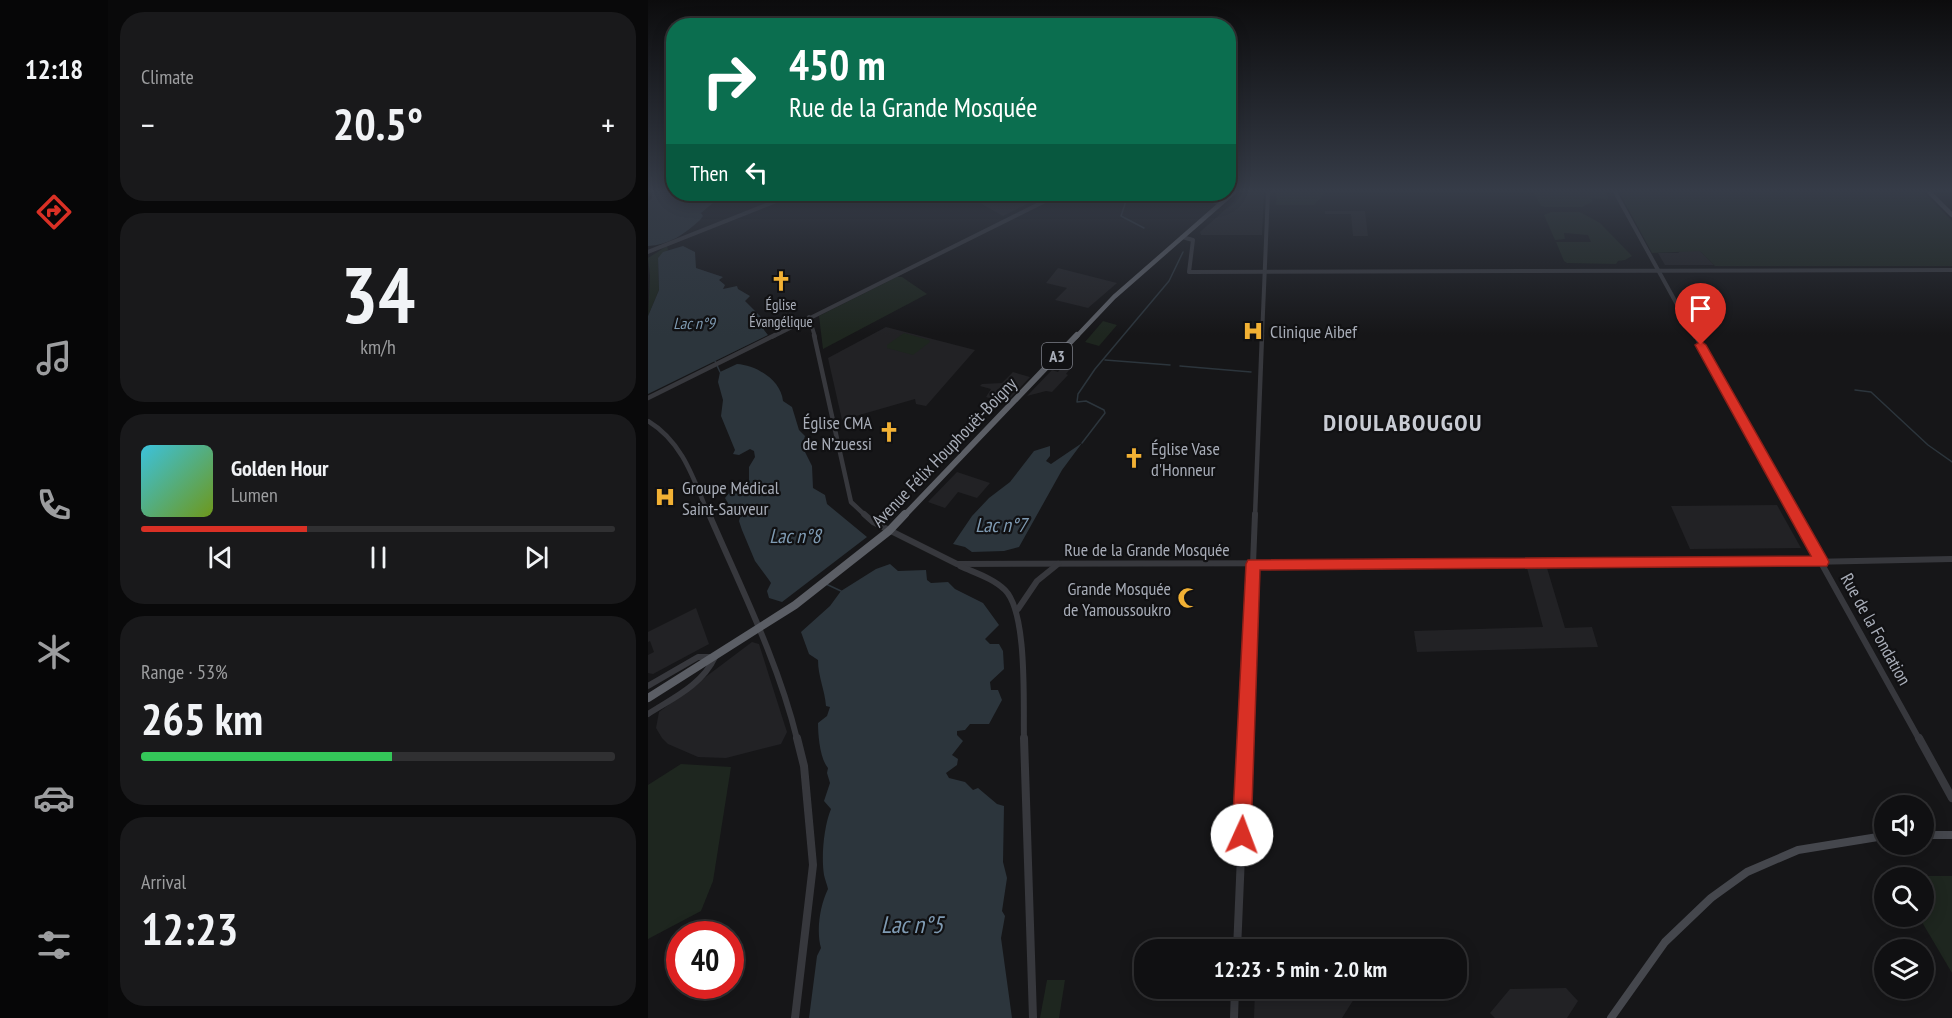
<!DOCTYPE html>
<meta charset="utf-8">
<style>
:root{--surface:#101012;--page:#19191b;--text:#f1f3f6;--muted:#9c9d9f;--line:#303032;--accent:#d93025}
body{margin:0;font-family:"PT Sans Narrow",sans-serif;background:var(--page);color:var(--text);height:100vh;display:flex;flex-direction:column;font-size:22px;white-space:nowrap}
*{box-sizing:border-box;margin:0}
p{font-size:20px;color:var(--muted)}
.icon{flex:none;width:33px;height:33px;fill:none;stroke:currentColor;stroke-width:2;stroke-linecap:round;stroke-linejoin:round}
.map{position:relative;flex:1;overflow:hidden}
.details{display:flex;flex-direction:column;gap:12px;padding:12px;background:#09090a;width:540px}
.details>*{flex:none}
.banner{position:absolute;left:18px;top:18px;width:570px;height:183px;border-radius:24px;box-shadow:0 3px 15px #0003,0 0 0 2px var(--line);background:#0b6e4f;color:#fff;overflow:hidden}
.fabs{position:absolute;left:1226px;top:795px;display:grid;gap:12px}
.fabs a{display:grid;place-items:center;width:60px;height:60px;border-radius:50%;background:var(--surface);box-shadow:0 3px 15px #0003,0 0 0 2px var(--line);font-size:30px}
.speed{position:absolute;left:18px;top:921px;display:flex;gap:12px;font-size:30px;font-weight:700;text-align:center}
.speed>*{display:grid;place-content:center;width:78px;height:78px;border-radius:50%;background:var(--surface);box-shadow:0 3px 15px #0003,0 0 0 2px var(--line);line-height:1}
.speed .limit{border:9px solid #d22;background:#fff;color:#111}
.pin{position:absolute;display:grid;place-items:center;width:51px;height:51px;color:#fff;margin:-62px -26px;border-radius:50% 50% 50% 0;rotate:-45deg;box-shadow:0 0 6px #0007}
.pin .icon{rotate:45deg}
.me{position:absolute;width:66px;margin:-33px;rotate:2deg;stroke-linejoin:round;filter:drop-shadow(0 0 4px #0008)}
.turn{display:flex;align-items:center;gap:21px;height:126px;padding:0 24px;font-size:27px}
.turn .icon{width:78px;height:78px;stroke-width:2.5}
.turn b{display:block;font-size:42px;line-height:51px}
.then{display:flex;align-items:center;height:57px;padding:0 24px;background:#0003;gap:12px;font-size:22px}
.big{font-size:45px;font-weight:800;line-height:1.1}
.details .widget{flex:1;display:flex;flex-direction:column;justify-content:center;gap:9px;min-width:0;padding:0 21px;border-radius:24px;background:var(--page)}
.details .dial{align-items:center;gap:0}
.dial b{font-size:78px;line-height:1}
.song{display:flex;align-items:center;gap:18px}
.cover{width:72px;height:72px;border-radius:9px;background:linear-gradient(135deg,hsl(190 70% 55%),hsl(80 70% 35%))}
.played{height:6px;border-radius:3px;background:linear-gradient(90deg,var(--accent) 35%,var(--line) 35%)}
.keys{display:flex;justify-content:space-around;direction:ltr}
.heat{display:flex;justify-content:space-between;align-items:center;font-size:33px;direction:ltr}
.charge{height:9px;border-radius:4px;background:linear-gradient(90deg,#34c759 53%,var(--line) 0)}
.trip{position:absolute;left:486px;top:939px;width:333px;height:60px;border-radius:24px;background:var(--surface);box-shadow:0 3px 15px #0003,0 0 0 2px var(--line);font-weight:800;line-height:60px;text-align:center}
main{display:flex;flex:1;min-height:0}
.tab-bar{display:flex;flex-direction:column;width:108px;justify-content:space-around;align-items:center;background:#060607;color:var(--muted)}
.tab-bar .icon{width:42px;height:42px}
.tab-bar .active{color:var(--accent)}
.tab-bar b{font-size:27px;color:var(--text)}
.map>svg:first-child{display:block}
.built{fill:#222225}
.green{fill:#1e261f}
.water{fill:#2c353c}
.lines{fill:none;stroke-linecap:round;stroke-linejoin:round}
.stream{stroke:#2c353c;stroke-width:1.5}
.tertiary-far3{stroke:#37383d;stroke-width:4}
.tertiary-far2{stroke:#37383d;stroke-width:4.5}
.tertiary-far1{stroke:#37383d;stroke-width:6}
.tertiary{stroke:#37383d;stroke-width:8}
.secondary-far1{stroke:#45474d;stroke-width:4.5}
.secondary{stroke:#45474d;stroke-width:8}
.trunk-far2{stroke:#5b5e65;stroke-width:4.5}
.trunk-far1{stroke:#5b5e65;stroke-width:6}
.trunk{stroke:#5b5e65;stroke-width:8}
.route{fill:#d93025;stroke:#8d1f18;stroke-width:1.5}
.labels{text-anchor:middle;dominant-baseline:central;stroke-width:4.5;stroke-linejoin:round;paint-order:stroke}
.far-poi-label{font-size:15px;fill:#a8adb8;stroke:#111113}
.far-water-label{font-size:16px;font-style:italic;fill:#7f9bb3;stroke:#111113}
.shield{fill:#111113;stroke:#7b7e86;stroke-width:1.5}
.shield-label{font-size:16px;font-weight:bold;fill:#a8adb8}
.poi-label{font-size:18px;fill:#a8adb8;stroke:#111113;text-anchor:start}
.street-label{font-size:18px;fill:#a8adb8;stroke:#111113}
.water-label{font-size:20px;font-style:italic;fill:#7f9bb3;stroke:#111113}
.district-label{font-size:24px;font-weight:bold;letter-spacing:1.5px;fill:#c9ccd4;stroke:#111113}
.near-water-label{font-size:24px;font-style:italic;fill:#7f9bb3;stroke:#111113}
</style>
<main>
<nav class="tab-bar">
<b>12:18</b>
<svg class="icon active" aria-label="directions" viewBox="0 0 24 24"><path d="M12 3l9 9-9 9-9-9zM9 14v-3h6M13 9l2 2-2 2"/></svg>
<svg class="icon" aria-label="music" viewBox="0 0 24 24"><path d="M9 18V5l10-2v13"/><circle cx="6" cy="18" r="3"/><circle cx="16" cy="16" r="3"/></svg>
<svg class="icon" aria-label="phone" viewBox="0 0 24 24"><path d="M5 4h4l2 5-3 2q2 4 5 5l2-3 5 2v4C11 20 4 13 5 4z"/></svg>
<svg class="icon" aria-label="climate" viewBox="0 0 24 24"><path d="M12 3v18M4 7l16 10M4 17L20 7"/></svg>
<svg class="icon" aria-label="car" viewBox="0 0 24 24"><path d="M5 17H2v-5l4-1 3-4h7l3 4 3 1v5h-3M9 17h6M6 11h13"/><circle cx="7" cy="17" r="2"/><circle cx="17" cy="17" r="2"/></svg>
<svg class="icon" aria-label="filters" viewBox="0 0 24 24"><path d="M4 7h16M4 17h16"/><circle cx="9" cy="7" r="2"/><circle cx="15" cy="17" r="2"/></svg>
</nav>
<section class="details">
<div class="widget"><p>Climate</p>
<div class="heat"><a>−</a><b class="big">20.5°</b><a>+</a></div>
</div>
<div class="widget dial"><b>34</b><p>km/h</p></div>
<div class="widget">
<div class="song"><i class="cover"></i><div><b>Golden Hour</b><p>Lumen</p></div></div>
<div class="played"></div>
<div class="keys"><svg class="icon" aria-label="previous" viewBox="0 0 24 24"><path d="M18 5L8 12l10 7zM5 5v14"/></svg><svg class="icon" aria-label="pause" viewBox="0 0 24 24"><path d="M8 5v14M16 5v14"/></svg><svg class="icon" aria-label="next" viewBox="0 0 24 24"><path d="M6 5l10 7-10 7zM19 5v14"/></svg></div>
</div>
<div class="widget"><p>Range · 53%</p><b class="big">265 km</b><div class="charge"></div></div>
<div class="widget"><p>Arrival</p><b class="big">12:23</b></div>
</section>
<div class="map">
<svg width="1304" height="1018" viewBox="0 0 1304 1018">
<rect width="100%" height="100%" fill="#161618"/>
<!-- built -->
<g class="built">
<polygon points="597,192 616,192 614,235 553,235 552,232"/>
<polygon points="352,194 399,194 355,216 332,203"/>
<polygon points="677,211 717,211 720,236 705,236 703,214 677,214"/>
<polygon points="1033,251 1052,251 1066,265 1017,265 1010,253 1030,253"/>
<polygon points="410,268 469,283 440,308 407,300 419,288 398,283"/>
<polygon points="238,327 327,350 278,406 268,404 267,399 194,420 180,358"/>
<polygon points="413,368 421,370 418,374 420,375 404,392 398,391 379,396 404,370 410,372"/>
<polygon points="365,372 382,377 358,403 338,397 343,389 332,386 334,384 354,383"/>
<polygon points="309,472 342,483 329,498 310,492 297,508 280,502"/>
<polygon points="1129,505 1153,548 1042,549 1023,506"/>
<polygon points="879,568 899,568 917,628 944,627 950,647 769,652 766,631 895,627"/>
<polygon points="48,608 61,644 5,674 0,673 0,655 6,652 2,641 0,642 0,632"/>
<polygon points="104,642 111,644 137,726 139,732 133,744 78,758 50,757 20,744 14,738 8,728 11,712"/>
<polygon points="669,988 711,989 711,991 694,1018 606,1018 607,989 668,990"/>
<polygon points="918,988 930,1001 919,1018 847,1018 842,1013 862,989"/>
</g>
<!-- green -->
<g class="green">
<polygon points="629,192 677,192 666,205 628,205"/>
<polygon points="886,192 957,192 960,196 959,200 945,198 944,202 934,207 898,207 893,206"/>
<polygon points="971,192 1275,192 1304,221 1304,266 1067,266 1052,251 1004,253"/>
<polygon points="903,212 932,212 952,223 984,256 977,260 970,261 968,264 919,263 916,261 908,242 943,242 940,235 916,233 917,239 907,240 896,215"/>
<polygon points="19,246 20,250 10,258 11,290 0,316 2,276 0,258"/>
<polygon points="249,277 254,277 279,294 175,349 171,316"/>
<polygon points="455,321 469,325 451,346 437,342"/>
<polygon points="256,333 281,340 282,342 265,355 239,348 239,345"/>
<polygon points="33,764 83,767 65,881 53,911 0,939 0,785"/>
<polygon points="1247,876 1304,876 1304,973 1271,917 1275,916 1275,878 1248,877"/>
<polygon points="399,980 417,980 411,1018 392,1018"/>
</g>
<!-- water -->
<g class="water">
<path d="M 4,192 L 59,194 L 66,202 L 53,213 L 55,216 L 52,220 C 37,234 21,245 0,246 L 0,201 L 4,198 Z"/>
<polygon points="35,246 47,252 48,268 75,277 71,280 77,285 75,289 89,286 90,289 102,296 97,301 115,319 116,330 120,335 0,394 0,316 11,290 10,258 15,252"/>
<path d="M 89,364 C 108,365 133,380 135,401 L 144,407 L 151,430 L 157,436 L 154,446 L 164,466 L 165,488 L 177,495 L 179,504 L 219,537 L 134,602 L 121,598 L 119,591 L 123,583 L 121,580 L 107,561 L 94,530 L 91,521 L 95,508 L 82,507 L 77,498 L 82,492 L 101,483 L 101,467 L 107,457 L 106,451 L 102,449 L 91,455 L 85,454 L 87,450 L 73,416 L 75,400 L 70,382 L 72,372 Z"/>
<polygon points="434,443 414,470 371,547 356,551 324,552 317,547 305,544 324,516 341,498 362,482 386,451 402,446 402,456 398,461 403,464"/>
<path d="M 242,564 L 250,571 L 278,570 L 279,580 L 283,583 L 300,582 L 307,589 L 335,603 L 351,625 L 337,639 L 342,644 L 351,644 L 355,651 L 356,669 L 342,682 L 343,690 L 350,690 L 354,700 L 341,724 L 322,724 L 317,730 L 309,731 L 309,735 L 315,741 L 304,755 L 310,759 L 309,765 L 298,773 L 301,778 L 317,782 L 325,790 L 330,788 L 349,804 L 356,806 L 355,862 L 359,878 L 354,911 L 357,916 L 353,938 L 364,1018 L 161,1018 L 169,956 L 173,948 C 168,931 172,905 180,889 C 179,884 177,880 176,875 C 173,856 176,826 183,809 L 176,801 L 182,783 L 179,773 L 180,768 C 172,759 170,735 170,723 L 179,716 L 182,707 L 178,706 C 177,690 170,677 170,660 L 161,654 L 153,632 L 182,606 L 193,591 L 228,569 Z"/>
</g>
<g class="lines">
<!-- stream -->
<g class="stream">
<polyline points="472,194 478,201 473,216 496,228"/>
<polyline points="457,360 522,365"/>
<polyline points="67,361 72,372"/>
<polyline points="532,366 603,372"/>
<polyline points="1207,390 1223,392 1280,445 1304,462"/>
<polyline points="434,443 457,413 456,410 438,401 429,402 430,394 447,369 521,281 535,252"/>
<polyline points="178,584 193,591"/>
</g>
<!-- tertiary-far3 -->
<g class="tertiary-far3">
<polyline points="967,192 1047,337"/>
<polyline points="548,194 572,204"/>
<polyline points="534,237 545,240 541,272 1304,270"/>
<polyline points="0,252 146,194"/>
<polyline points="161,317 167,337"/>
<polyline points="124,337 411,194"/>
<polyline points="614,337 620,192"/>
</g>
<!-- tertiary-far2 -->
<g class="tertiary-far2">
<polyline points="166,335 203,502 218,516"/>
<polyline points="1047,335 1147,516"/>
<polyline points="0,398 127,335"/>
<path d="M 0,421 C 35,442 46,480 61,516"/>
<polyline points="607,516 614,335"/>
</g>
<!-- tertiary-far1 -->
<g class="tertiary-far1">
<path d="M 61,514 C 93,588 130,661 149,739"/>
<polyline points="216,514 225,522 309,564 1161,562 1304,559"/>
<polyline points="1146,514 1271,739"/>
<path d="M 312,566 C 327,573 345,578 357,590 C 380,613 375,706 376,739"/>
<polyline points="370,609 389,581 410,564"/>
<path d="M 0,686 L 50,657 L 67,657 C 54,685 25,698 0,714"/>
<polyline points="598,739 607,514"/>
</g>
<!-- tertiary -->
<g class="tertiary">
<polyline points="376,738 385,1018"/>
<polyline points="1271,738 1304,798"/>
<polyline points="589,950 598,738"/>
<polyline points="147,1018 165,865 156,766 149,738"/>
<polyline points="586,1018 587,988"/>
</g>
<!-- secondary-far1 -->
<polyline class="secondary-far1" points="1281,192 1304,215"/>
<!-- secondary -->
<g class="secondary">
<polyline points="1275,835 1304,835"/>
<polyline points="963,1018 1017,942 1063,898 1099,872 1150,850 1236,836"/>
</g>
<!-- trunk-far2 -->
<polyline class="trunk-far2" points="428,337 466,297 586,192"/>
<!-- trunk-far1 -->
<polyline class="trunk-far1" points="256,516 429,335"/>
<!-- trunk -->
<polyline class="trunk" points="0,698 147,605 241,531 257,514"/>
</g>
<!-- sky -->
<linearGradient id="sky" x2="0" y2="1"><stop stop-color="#0c0c0d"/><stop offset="0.57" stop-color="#363c48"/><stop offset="1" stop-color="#363c48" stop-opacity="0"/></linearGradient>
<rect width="1304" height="335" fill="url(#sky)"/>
<!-- route -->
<polygon class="route" points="1053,341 1058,345 1179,558 1181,562 1179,566 612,570 603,835 600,842 594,845 587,842 584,835 598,564 600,560 1163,556 1047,345"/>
<!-- icons -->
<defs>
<g id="church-bare" transform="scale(1.62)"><path d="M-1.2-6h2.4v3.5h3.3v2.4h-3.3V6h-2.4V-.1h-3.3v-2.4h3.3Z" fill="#f2b134" stroke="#111113" stroke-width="2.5" paint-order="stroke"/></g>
<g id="hospital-bare" transform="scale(1.62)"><path d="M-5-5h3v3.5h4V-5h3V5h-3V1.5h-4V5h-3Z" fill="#f2b134" stroke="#111113" stroke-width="2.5" paint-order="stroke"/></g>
<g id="mosque-bare" transform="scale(1.62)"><path d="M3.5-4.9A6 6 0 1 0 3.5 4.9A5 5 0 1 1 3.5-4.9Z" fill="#f2b134" stroke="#111113" stroke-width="2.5" paint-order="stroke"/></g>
</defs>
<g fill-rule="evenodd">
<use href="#church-bare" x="133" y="281"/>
<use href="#hospital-bare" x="605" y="331"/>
<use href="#church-bare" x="241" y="432"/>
<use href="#church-bare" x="486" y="458"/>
<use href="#hospital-bare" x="17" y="497"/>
<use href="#mosque-bare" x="540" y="598"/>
</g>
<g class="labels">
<!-- far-poi labels -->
<g class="far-poi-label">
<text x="133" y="304">Église<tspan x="133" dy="17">Évangélique</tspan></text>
</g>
<!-- far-water labels -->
<g class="far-water-label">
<text x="46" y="323">Lac n°9</text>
</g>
<!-- shield labels -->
<rect class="shield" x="394" y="343" width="30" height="26" rx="4.5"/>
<g class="shield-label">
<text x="409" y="356">A3</text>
</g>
<!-- poi labels -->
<g class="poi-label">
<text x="622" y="331">Clinique Aibef</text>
<text x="224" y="422" text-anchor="end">Église CMA<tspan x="224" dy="21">de N’zuessi</tspan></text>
<text x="503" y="448">Église Vase<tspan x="503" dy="21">d'Honneur</tspan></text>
<text x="34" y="487">Groupe Médical<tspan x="34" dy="21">Saint-Sauveur</tspan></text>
<text x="523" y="588" text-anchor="end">Grande Mosquée<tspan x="523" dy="21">de Yamoussoukro</tspan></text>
</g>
<!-- street labels -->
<g class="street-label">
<text transform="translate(296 452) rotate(-46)">Avenue Félix Houphouët-Boigny</text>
<text x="499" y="549">Rue de la Grande Mosquée</text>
<text transform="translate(1228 629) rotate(61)">Rue de la Fondation</text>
</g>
<!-- water labels -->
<g class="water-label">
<text x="353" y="525">Lac n°7</text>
<text x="147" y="536">Lac n°8</text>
</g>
<!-- district labels -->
<g class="district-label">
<text x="755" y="422">DIOULABOUGOU</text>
</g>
<!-- near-water labels -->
<g class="near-water-label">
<text x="264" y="924">Lac n°5</text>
</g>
</g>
</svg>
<div class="fabs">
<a><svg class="icon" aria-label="sound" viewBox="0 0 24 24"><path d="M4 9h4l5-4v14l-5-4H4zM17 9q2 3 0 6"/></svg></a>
<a><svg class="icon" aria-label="search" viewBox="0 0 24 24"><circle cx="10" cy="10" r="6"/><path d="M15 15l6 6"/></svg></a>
<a><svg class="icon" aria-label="layers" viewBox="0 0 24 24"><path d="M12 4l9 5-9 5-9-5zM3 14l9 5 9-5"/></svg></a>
</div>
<div class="speed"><div class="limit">40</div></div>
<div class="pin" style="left:1053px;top:345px;background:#d93025"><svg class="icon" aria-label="arrive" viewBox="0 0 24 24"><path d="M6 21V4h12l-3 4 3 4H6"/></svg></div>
<svg class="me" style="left:594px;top:835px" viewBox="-20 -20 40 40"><circle r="19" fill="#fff"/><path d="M0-13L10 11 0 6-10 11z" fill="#d93025"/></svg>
<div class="trip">12:23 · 5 min · 2.0 km</div>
<div class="banner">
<div class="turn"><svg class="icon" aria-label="right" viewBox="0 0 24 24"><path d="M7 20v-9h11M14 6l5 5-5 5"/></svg><div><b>450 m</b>Rue de la Grande Mosquée</div></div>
<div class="then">Then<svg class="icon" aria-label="left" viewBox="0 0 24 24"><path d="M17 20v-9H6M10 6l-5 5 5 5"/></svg></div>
</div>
</div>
</main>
